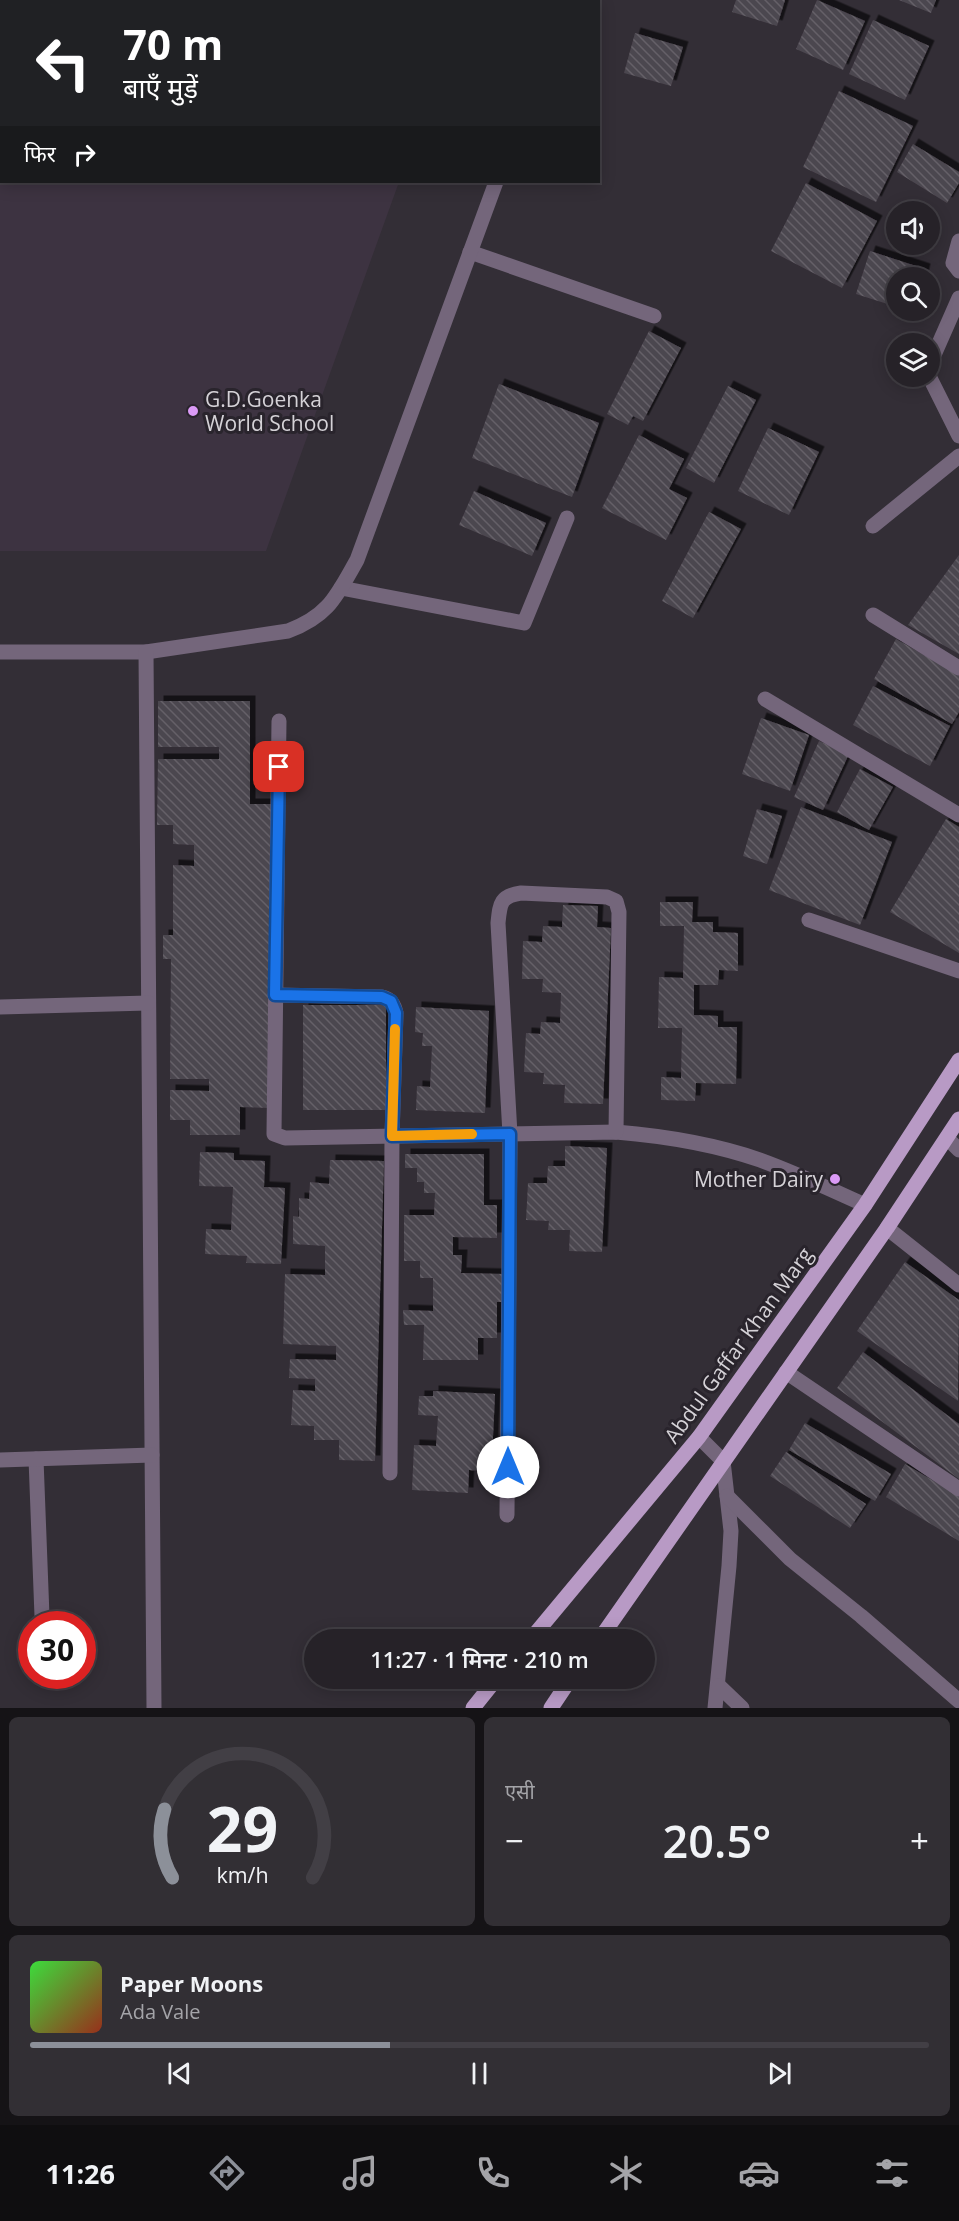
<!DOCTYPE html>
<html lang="hi">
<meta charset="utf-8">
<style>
:root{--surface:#262228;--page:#322f34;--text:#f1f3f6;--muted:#a4a4a8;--line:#423f45;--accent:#8c9099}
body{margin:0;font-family:"Open Sans","Noto Sans Devanagari",sans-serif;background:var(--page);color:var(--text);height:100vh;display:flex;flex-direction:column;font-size:22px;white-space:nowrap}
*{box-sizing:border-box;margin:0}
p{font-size:20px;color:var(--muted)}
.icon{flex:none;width:33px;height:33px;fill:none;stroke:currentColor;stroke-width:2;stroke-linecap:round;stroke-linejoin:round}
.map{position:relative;height:1708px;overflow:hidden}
.details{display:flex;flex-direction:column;gap:9px;padding:9px;background:#151316;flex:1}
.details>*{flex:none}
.guide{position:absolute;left:0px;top:0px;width:600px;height:183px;box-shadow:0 3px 15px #0003,0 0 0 2px var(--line);background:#202124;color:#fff;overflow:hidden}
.fabs{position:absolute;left:886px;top:201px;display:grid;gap:12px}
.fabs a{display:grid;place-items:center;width:54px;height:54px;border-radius:50%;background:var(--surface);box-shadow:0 3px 15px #0003,0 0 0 2px var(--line);font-size:30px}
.speed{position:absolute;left:18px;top:1611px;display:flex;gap:12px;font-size:30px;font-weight:700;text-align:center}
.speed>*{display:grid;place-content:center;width:78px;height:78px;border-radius:50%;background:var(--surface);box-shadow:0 3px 15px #0003,0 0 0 2px var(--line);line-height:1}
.speed .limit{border:9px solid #d22;background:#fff;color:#111}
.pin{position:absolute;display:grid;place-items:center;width:51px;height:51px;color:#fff;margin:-26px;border-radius:12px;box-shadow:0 3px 9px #0006}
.me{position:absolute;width:66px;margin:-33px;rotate:0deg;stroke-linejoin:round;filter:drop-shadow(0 0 4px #0008)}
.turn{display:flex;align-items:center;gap:21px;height:126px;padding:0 24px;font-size:27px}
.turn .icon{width:78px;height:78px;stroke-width:2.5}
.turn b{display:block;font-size:42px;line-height:51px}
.then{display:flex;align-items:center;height:57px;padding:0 24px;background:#0003;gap:12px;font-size:22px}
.big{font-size:45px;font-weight:600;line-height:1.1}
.details .tile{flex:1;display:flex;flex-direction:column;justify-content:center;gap:9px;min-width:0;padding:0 21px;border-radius:9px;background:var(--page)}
.details .dial{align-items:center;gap:0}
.dial svg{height:156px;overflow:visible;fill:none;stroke:var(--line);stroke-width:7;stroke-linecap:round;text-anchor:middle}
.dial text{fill:var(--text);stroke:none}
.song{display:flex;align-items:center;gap:18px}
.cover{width:72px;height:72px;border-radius:9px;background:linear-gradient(135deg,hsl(120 70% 55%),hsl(10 70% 35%))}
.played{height:6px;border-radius:3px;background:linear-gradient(90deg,var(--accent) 40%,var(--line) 40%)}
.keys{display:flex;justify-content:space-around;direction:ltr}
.heat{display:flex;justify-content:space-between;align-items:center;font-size:33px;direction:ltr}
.details .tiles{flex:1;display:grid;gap:9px;grid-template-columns:1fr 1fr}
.tile:last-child{grid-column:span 2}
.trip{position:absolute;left:304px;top:1629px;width:351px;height:60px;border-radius:30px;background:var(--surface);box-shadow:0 3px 15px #0003,0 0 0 2px var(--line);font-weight:600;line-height:60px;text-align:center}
.menu{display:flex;height:96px;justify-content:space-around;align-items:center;background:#0f0e10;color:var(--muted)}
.menu .icon{width:42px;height:42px}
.menu .active{color:var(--accent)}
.menu b{font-size:27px;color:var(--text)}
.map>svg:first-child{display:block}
.built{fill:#3d3341}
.building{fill:url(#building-back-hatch);filter:url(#shadow)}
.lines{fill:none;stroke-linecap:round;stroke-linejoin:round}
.minor{stroke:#74667b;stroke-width:15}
.major{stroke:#b89ac5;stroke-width:15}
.route-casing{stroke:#114b97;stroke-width:15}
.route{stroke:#1a73e8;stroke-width:10}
.slow{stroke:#f59e0b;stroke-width:10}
.poi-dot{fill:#db9af6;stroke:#29242c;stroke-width:2}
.labels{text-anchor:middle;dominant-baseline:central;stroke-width:6;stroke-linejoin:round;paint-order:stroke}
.poi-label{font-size:21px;fill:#d5d2d7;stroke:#29242c;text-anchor:start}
.street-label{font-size:21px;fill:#d5d2d7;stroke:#29242c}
</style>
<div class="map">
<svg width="959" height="1708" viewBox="0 0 959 1708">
<defs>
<pattern id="building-back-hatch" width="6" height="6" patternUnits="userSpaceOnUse" patternTransform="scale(1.5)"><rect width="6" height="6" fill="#4c464f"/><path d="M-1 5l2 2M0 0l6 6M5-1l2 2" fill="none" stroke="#656068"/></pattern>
<filter id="shadow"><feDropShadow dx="5.5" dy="-5.5" stdDeviation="0" flood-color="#0009"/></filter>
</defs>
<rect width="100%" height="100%" fill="#332e36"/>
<!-- built -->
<polygon class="built" points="0,0 464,0 2,2 2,182 399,182 266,551 0,551"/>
<!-- building -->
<g class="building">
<polygon points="736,0 785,0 777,26 732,12"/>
<polygon points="817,0 865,21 843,70 796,49"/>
<polygon points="899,0 936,0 931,13"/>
<polygon points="873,20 929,46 905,100 849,74"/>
<polygon points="635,33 683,47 671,86 624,73"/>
<polygon points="839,91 913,126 876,202 803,167"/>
<polygon points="913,144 959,172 959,183 947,203 897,172"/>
<polygon points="806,183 877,221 842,288 771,251"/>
<polygon points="870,251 925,269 923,278 897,278 897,307 856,294"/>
<polygon points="649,331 681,348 643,421 633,416 628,425 607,414"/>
<polygon points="499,384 599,423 572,497 472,458"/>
<polygon points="728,386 756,400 714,483 686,468"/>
<polygon points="768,428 819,452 789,515 738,491"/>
<polygon points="639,435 684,459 669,489 687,498 666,540 602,508"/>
<polygon points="474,491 546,523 532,556 459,525"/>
<polygon points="709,512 741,529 693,618 662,601"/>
<polygon points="959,555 959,654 908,625"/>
<polygon points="896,639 959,675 959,712 952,724 874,679"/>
<polygon points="873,686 950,726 930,766 853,725"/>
<polygon points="158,701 250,701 250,804 271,804 269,1108 240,1107 240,1135 190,1135 190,1120 170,1120 170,1090 209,1091 209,1079 170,1079 171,959 163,959 163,935 173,935 173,865 194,866 194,845 173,844 173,825 157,825 158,759 219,759 219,747 158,747"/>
<polygon points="761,718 809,735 790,791 742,774"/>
<polygon points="819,741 849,754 823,810 794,797"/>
<polygon points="860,769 893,787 869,830 837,812"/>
<polygon points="801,807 892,842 860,925 769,890"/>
<polygon points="757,809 782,816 767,864 743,856"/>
<polygon points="946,819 959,827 959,953 890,912"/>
<polygon points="660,902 693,902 692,922 713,922 713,932 738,933 738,971 719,970 718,985 694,985 694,1015 718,1016 718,1027 737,1027 736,1084 696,1083 695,1101 661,1100 661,1077 681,1078 682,1028 658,1028 659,977 683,978 684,926 660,926"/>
<polygon points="563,905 598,906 597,927 611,928 603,1104 564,1103 565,1085 543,1084 544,1073 524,1072 526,1033 540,1034 541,1022 560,1023 561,993 542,992 543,979 522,979 523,941 542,942 543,926 562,927"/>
<rect x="303" y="1005" width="83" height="105"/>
<polygon points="416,1007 489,1011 485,1113 416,1110 417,1086 430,1087 432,1046 422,1046 423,1033 415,1032"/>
<polygon points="565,1146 607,1148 602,1252 569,1251 570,1230 548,1230 549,1221 526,1220 528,1183 547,1183 548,1166 565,1166"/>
<polygon points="200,1152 234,1153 234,1160 265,1161 264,1187 285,1188 281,1264 246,1263 247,1256 205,1254 206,1229 231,1230 233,1187 199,1186"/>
<polygon points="405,1154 484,1154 484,1205 497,1205 497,1238 453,1237 453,1255 462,1255 461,1273 502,1274 502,1302 497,1302 497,1338 478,1338 478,1360 423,1360 424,1325 404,1325 403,1310 433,1311 433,1278 420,1278 420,1261 404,1261 404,1215 434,1215 435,1193 424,1193 424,1182 417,1182 417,1168 405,1168"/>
<polygon points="330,1160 384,1161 375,1461 339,1460 339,1440 314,1440 314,1426 291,1425 293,1390 315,1391 315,1379 289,1378 290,1359 336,1360 336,1346 283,1344 285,1274 325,1275 325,1246 293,1244 293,1216 299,1217 299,1198 309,1199 310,1182 329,1184"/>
<polygon points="905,1262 959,1300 958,1401 857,1331"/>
<polygon points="863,1352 959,1424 959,1479 837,1388"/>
<polygon points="433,1391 495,1394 492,1458 480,1457 480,1471 469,1470 468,1493 412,1490 414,1445 436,1446 438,1416 418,1415 419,1396 433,1396"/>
<polygon points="805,1423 891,1474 875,1501 789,1450"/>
<polygon points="786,1452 866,1504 850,1528 770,1476"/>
<polygon points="905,1464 959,1496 959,1541 886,1497"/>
</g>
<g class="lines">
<!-- minor -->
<g class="minor">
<polyline points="562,2 562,0"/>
<polyline points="959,241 953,263 959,271"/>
<polyline points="470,252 654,316"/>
<polyline points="930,364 959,298"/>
<polyline points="929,376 959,436"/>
<polyline points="873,526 959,456"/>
<polyline points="341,588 524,623 567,518"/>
<polyline points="873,615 959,668"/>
<path d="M 0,652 L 146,652 L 288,631 C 329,616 337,595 357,560 L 496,182"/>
<polyline points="146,652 154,1708"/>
<polyline points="765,699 959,815"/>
<path d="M 279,721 L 274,1134 L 285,1138 L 616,1132 C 664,1136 714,1144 760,1160 C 796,1173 830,1189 865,1205"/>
<polyline points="809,920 959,971"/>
<path d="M 275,995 L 382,997 C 391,999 394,1004 396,1013 L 392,1136 L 390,1473"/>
<polyline points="0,1007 148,1003"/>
<polyline points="947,1138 959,1150"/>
<polyline points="887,1228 959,1285"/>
<polyline points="786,1372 959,1489"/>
<polyline points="699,1437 723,1461 731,1531 729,1566 715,1708"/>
<polyline points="36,1459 42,1616"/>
<polyline points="0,1460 152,1455"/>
<polyline points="727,1496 790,1559 861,1616 959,1701"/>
<path d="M 507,1515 L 510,1134 L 498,923 C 500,904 500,896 521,893 L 607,897 L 616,901 L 619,912 L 616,1132"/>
<polyline points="719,1686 742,1708"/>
</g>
<!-- major -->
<g class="major">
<polyline points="530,1640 699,1437 865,1205 959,1060"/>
<polyline points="599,1640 887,1228 959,1119"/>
<polyline points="473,1708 497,1678"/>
<polyline points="551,1708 571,1678"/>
</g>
</g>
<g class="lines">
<!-- route casing -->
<g class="route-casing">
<polyline id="route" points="279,767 275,995 382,997 391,1001 396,1013 392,1136 510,1134 508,1467"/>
</g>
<!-- route -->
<use href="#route" class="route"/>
<!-- slow -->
<polyline class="slow" points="395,1029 392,1136 472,1134"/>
</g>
<!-- markers -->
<g class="poi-dot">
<circle cx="193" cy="411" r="6"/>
<circle cx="835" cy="1179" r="6"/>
</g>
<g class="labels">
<!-- poi labels -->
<g class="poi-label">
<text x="205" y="399">G.D.Goenka<tspan x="205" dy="24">World School</tspan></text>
<text x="823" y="1179" text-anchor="end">Mother Dairy</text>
</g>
<!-- street labels -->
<g class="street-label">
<text transform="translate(738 1345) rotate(-54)">Abdul Gaffar Khan Marg</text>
</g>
</g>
</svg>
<div class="fabs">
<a><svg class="icon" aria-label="sound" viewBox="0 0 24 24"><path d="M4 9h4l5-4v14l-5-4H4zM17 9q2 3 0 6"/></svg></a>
<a><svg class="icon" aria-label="search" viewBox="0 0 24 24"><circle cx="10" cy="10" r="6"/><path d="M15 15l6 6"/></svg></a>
<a><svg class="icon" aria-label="layers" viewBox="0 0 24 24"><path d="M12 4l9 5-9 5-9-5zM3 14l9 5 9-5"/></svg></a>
</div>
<div class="speed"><div class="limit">30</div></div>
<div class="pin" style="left:279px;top:767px;background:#d93025"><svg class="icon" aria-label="arrive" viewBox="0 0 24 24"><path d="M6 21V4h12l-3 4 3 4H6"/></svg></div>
<svg class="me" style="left:508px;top:1467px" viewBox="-20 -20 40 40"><circle r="19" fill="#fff"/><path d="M0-13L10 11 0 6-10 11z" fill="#1a73e8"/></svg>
<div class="trip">11:27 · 1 मिनट · 210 m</div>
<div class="guide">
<div class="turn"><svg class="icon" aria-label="left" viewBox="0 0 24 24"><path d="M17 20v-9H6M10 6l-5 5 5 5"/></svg><div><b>70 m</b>बाएँ मुड़ें</div></div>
<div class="then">फिर<svg class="icon" aria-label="right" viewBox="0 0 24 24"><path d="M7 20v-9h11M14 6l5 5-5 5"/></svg></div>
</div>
</div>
<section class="details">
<div class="tiles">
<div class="tile dial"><svg viewBox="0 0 100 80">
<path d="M14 69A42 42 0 1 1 86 69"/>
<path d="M14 69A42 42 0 0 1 10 34" stroke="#8c9099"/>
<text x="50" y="56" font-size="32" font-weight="700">29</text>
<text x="50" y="72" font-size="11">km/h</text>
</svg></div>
<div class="tile"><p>एसी</p>
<div class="heat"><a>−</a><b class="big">20.5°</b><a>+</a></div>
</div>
<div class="tile">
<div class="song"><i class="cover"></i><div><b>Paper Moons</b><p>Ada Vale</p></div></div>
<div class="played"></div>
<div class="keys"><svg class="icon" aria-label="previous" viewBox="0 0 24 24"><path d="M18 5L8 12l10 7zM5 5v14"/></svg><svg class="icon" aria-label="pause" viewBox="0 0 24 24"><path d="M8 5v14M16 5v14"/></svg><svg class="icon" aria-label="next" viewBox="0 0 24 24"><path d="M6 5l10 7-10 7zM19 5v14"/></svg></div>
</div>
</div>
</section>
<nav class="menu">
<b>11:26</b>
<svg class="icon active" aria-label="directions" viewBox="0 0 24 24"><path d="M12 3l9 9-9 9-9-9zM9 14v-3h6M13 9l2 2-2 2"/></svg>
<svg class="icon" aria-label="music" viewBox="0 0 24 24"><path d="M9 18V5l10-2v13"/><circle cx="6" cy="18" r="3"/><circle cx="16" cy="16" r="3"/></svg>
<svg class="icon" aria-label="phone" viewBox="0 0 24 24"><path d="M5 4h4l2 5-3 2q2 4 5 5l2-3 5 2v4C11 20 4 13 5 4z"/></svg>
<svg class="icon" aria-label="climate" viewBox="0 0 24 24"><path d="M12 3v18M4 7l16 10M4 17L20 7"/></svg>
<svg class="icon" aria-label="car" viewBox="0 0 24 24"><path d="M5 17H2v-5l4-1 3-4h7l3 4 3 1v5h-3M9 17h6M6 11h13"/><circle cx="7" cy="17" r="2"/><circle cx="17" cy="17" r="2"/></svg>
<svg class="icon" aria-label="filters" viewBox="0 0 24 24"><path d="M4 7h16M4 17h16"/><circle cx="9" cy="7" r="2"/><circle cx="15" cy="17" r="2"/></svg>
</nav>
